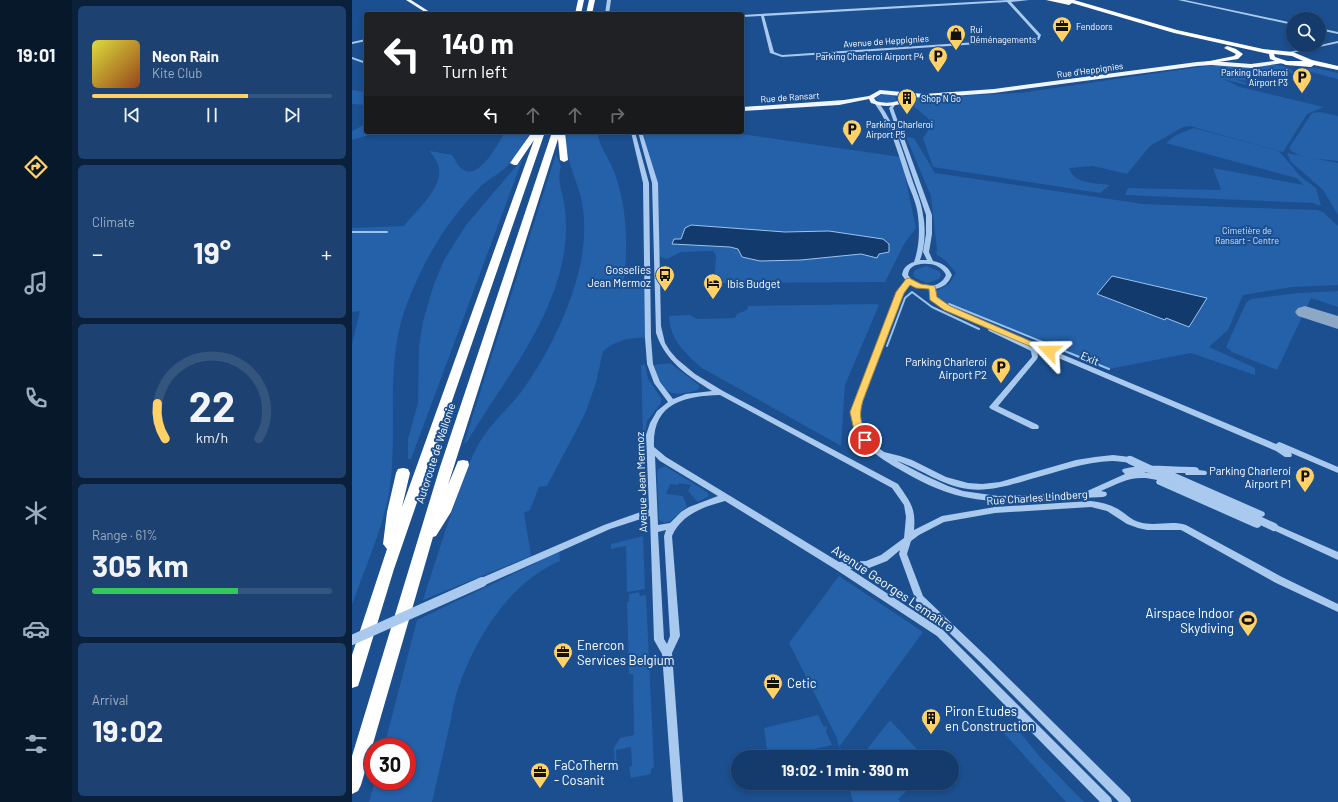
<!DOCTYPE html>
<meta charset="utf-8">
<style>
:root{--surface:#143b6b;--page:#1d4271;--text:#f1f3f6;--muted:#9dadc1;--line:#33557e;--accent:#ffd166}
body{margin:0;font-family:Barlow,sans-serif;background:var(--page);color:var(--text);height:100vh;display:flex;flex-direction:column;font-size:15px;white-space:nowrap}
*{box-sizing:border-box;margin:0}
p{font-size:13px;color:var(--muted)}
.icon{flex:none;width:22px;height:22px;fill:none;stroke:currentColor;stroke-width:2;stroke-linecap:round;stroke-linejoin:round}
.map{position:relative;flex:1;overflow:hidden}
.sheet{display:flex;flex-direction:column;gap:6px;padding:6px;background:#0b203b;width:280px}
.sheet>*{flex:none}
.banner{position:absolute;left:12px;top:12px;width:380px;height:122px;border-radius:4px;box-shadow:0 2px 6px #0003,0 0 0 1px var(--line);background:#202124;color:#fff;overflow:hidden}
.fabs{position:absolute;left:934px;top:12px;display:grid;gap:8px}
.fabs a{display:grid;place-items:center;width:40px;height:40px;border-radius:50%;background:var(--surface);box-shadow:0 2px 6px #0003,0 0 0 1px var(--line);font-size:20px}
.speed{position:absolute;left:12px;top:738px;display:flex;gap:8px;font-size:20px;font-weight:700;text-align:center}
.speed>*{display:grid;place-content:center;width:52px;height:52px;border-radius:50%;background:var(--surface);box-shadow:0 2px 6px #0003,0 0 0 1px var(--line);line-height:1}
.speed .limit{border:6px solid #d22;background:#fff;color:#111}
.pin{position:absolute;display:grid;place-items:center;width:34px;height:34px;color:#fff;margin:-17px;border:2px solid #fff;border-radius:50%;box-shadow:0 1px 4px #0007}
.me{position:absolute;width:44px;margin:-22px;rotate:293deg;stroke-linejoin:round;filter:drop-shadow(0 0 3px #0008)}
.turn{display:flex;align-items:center;gap:14px;height:84px;padding:0 12px;font-size:18px}
.turn .icon{width:52px;height:52px;stroke-width:2.5}
.turn b{display:block;font-size:28px;line-height:34px}
.lanes{display:flex;align-items:center;height:38px;padding:0 12px;background:#0003;justify-content:center;gap:20px;direction:ltr}
.lanes .off{opacity:.35}
.big{font-size:30px;font-weight:700;line-height:1.1}
.sheet .widget{flex:1;display:flex;flex-direction:column;justify-content:center;gap:6px;min-width:0;padding:0 14px;border-radius:6px;background:var(--page)}
.sheet .dial{align-items:center;gap:0}
.dial svg{height:104px;overflow:visible;fill:none;stroke:var(--line);stroke-width:7;stroke-linecap:round;text-anchor:middle}
.dial text{fill:var(--text);stroke:none}
.song{display:flex;align-items:center;gap:12px}
.cover{width:48px;height:48px;border-radius:6px;background:linear-gradient(135deg,hsl(60 70% 55%),hsl(20 70% 35%))}
.played{height:4px;border-radius:2px;background:linear-gradient(90deg,var(--accent) 65%,var(--line) 65%)}
.keys{display:flex;justify-content:space-around;direction:ltr}
.heat{display:flex;justify-content:space-between;align-items:center;font-size:22px;direction:ltr}
.charge{height:6px;border-radius:3px;background:linear-gradient(90deg,#34c759 61%,var(--line) 0)}
.trip{position:absolute;left:379px;top:750px;width:228px;height:40px;border-radius:20px;background:var(--surface);box-shadow:0 2px 6px #0003,0 0 0 1px var(--line);font-weight:700;line-height:40px;text-align:center}
main{display:flex;flex:1;min-height:0}
.tabs{display:flex;flex-direction:column;width:72px;justify-content:space-around;align-items:center;background:#08182b;color:var(--muted)}
.tabs .icon{width:28px;height:28px}
.tabs .on{color:var(--accent)}
.tabs b{font-size:18px;color:var(--text)}
.map>svg:first-child{display:block}
.green{fill:#2461a8}
.water{fill:#123a6d;stroke:#9cc4f0}
.lines{fill:none;stroke-linecap:round;stroke-linejoin:round}
.stream{stroke:#9cc4f0;stroke-width:2}
.taxiway{fill:#8da7c7;fill-rule:evenodd}
.minor{fill:#a9c9ee;fill-rule:evenodd}
.major{fill:#f0f6ff;fill-rule:evenodd}
.highway{fill:#fff;fill-rule:evenodd}
.minor-bridge-far1{stroke:#a9c9ee;stroke-width:8}
.minor-bridge{stroke:#a9c9ee;stroke-width:10}
.route{fill:#ffd166;stroke:#a68842}
.labels{text-anchor:middle;dominant-baseline:central;stroke-width:4;stroke-linejoin:round;paint-order:stroke}
.far-poi-label{font-size:9px;fill:#fff;stroke:#1b4f8f;text-anchor:start}
.far-street-label{font-size:9px;fill:#fff;stroke:#1b4f8f}
.far-park-label{font-size:9px;fill:#cfe3fa;stroke:#1b4f8f}
.poi-label{font-size:11px;fill:#fff;stroke:#1b4f8f;text-anchor:end}
.street-label{font-size:11px;fill:#fff;stroke:#1b4f8f}
.near-street-label{font-size:13px;fill:#fff;stroke:#1b4f8f}
.near-poi-label{font-size:13px;fill:#fff;stroke:#1b4f8f;text-anchor:start}
</style>
<main>
<nav class="tabs">
<b>19:01</b>
<svg class="icon on" aria-label="directions" viewBox="0 0 24 24"><path d="M12 3l9 9-9 9-9-9zM9 14v-3h6M13 9l2 2-2 2"/></svg>
<svg class="icon" aria-label="music" viewBox="0 0 24 24"><path d="M9 18V5l10-2v13"/><circle cx="6" cy="18" r="3"/><circle cx="16" cy="16" r="3"/></svg>
<svg class="icon" aria-label="phone" viewBox="0 0 24 24"><path d="M5 4h4l2 5-3 2q2 4 5 5l2-3 5 2v4C11 20 4 13 5 4z"/></svg>
<svg class="icon" aria-label="climate" viewBox="0 0 24 24"><path d="M12 3v18M4 7l16 10M4 17L20 7"/></svg>
<svg class="icon" aria-label="car" viewBox="0 0 24 24"><path d="M5 17H2v-5l4-1 3-4h7l3 4 3 1v5h-3M9 17h6M6 11h13"/><circle cx="7" cy="17" r="2"/><circle cx="17" cy="17" r="2"/></svg>
<svg class="icon" aria-label="filters" viewBox="0 0 24 24"><path d="M4 7h16M4 17h16"/><circle cx="9" cy="7" r="2"/><circle cx="15" cy="17" r="2"/></svg>
</nav>
<section class="sheet">
<div class="widget">
<div class="song"><i class="cover"></i><div><b>Neon Rain</b><p>Kite Club</p></div></div>
<div class="played"></div>
<div class="keys"><svg class="icon" aria-label="previous" viewBox="0 0 24 24"><path d="M18 5L8 12l10 7zM5 5v14"/></svg><svg class="icon" aria-label="pause" viewBox="0 0 24 24"><path d="M8 5v14M16 5v14"/></svg><svg class="icon" aria-label="next" viewBox="0 0 24 24"><path d="M6 5l10 7-10 7zM19 5v14"/></svg></div>
</div>
<div class="widget"><p>Climate</p>
<div class="heat"><a>−</a><b class="big">19°</b><a>+</a></div>
</div>
<div class="widget dial"><svg viewBox="0 0 100 80">
<path d="M14 69A42 42 0 1 1 86 69"/>
<path d="M14 69A42 42 0 0 1 8 42" stroke="#ffd166"/>
<text x="50" y="56" font-size="32" font-weight="700">22</text>
<text x="50" y="72" font-size="11">km/h</text>
</svg></div>
<div class="widget"><p>Range · 61%</p><b class="big">305 km</b><div class="charge"></div></div>
<div class="widget"><p>Arrival</p><b class="big">19:02</b></div>
</section>
<div class="map">
<svg width="986" height="802" viewBox="0 0 986 802">
<rect width="100%" height="100%" fill="#1b4f8f"/>
<!-- green -->
<g class="green">
<path d="M 926,65 L 938,68 L 942,73 L 896,76 L 894,81 L 883,79 L 895,83 L 894,85 L 871,79 L 888,87 L 972,107 L 955,114 L 931,152 L 838,126 L 831,127 L 798,146 L 775,174 L 741,166 L 717,168 C 721,184 745,183 758,185 L 748,193 L 581,167 L 571,138 L 581,123 L 565,109 L 554,104 L 564,98 L 668,93 L 854,66 Z"/>
<polygon points="963,68 986,73 986,79 947,69"/>
<polygon points="0,90 14,92 14,105 0,104"/>
<path d="M 531,94 L 542,95 L 545,100 C 539,104 529,104 523,99 L 523,97 Z"/>
<path d="M 968,112 L 986,116 L 986,161 C 973,159 944,159 937,148 L 960,113 Z"/>
<polygon points="14,124 14,132 27,132 0,140 0,131"/>
<polygon points="842,128 927,151 948,176 964,188 969,206 960,203 773,195 776,188 869,190 861,168 952,185 944,178 814,143 824,135"/>
<path d="M 153,132 L 178,132 C 172,145 164,157 154,167 C 146,175 136,179 128,187 C 95,221 73,258 56,301 C 33,358 45,419 39,478 C 35,521 14,564 0,605 L 0,344 L 8,311 L 0,312 L 0,228 L 52,226 C 64,211 94,185 86,165 C 85,160 80,155 78,151 L 100,155 C 103,159 105,165 109,168 C 126,184 147,142 153,132 Z"/>
<path d="M 215,132 L 245,132 C 248,149 259,160 264,177 C 276,213 276,250 271,288 L 296,282 L 296,338 C 277,337 266,340 251,351 L 244,383 L 233,414 L 195,486 L 187,487 L 178,510 L 172,513 L 179,556 L 71,600 C 82,566 93,531 105,497 C 111,480 117,462 125,447 C 138,423 157,409 172,388 C 193,358 211,323 222,288 C 231,261 235,230 230,202 C 226,181 210,153 215,132 Z"/>
<polygon points="288,132 376,132 549,157 564,228 552,244 533,282 362,283 364,256 361,251 329,252 315,259 305,256 303,183"/>
<polygon points="554,137 562,138 583,173 791,204 965,210 971,212 986,226 986,285 940,287 891,295 876,330 857,347 903,368 903,375 839,353 757,369 601,306 586,298 584,291 597,284 604,273 594,261 584,254 585,250 579,196"/>
<polygon points="935,153 986,163 986,215 971,190 939,162"/>
<path d="M 204,154 L 209,167 C 204,182 212,194 213,209 C 215,227 214,245 210,263 C 195,331 149,384 115,442 L 112,443 Z"/>
<polygon points="171,158 59,459 56,459 56,439 66,403 67,347 71,321 82,284 92,260 114,225"/>
<polygon points="574,266 587,271 589,275 587,279 575,283 563,278 561,274 563,270"/>
<polygon points="986,291 986,307 959,298 925,370 880,352 874,347 894,303 899,299 946,293"/>
<path d="M 524,304 L 527,305 L 493,385 L 489,446 L 350,368 C 333,353 318,340 317,316 L 337,315 L 345,319 L 383,318 L 385,314 L 395,310 L 396,306 Z"/>
<path d="M 318,363 L 347,385 L 347,389 C 342,392 337,392 332,393 C 312,397 306,382 302,365 Z"/>
<polygon points="293,364 296,379 309,398 309,403 295,421 293,435 291,435 289,365"/>
<polygon points="313,466 355,492 357,496 346,502 336,491 339,485 327,483 326,485 318,484 314,494 331,496 335,507 317,522 313,523 307,520 305,472 306,469"/>
<polygon points="291,536 293,589 275,592 274,546 259,549 259,544"/>
<path d="M 207,548 L 208,561 C 158,582 123,638 106,689 C 102,700 100,713 98,724 C 92,750 86,776 80,802 L 17,802 L 23,781 L 55,781 L 55,747 L 32,747 L 65,620 L 182,564 Z"/>
<polygon points="487,576 571,632 487,747 499,757 490,757 484,736 437,643"/>
<polygon points="287,592 288,596 294,595 302,767 299,769 299,774 279,778 277,767 280,766 279,747 264,750 265,769 263,769 262,748 268,738 282,735 281,674 277,674 275,602 277,602 277,594"/>
<polygon points="466,715 472,727 475,726 474,732 480,745 426,757 416,757 412,728"/>
<polygon points="538,720 572,757 509,757"/>
<polygon points="660,723 689,758 732,802 714,802 649,730"/>
<polygon points="496,783 563,783 546,799 548,802 501,802"/>
</g>
<!-- water -->
<g class="water">
<polygon points="339,225 433,232 477,231 531,239 537,244 537,252 527,254 525,258 509,254 449,260 408,261 390,257 386,249 378,247 320,244 322,239 329,239 333,228"/>
<polygon points="760,276 855,298 837,327 814,318 813,320 745,294"/>
</g>
<g class="lines">
<!-- stream -->
<g class="stream">
<polyline points="0,232 35,232"/>
<polyline points="597,304 757,369"/>
<polyline points="535,346 553,298 560,292 580,307 627,329"/>
</g>
<!-- taxiway -->
<polygon class="taxiway" points="953,306 986,316 986,329 946,316 943,312 946,308"/>
<!-- minor -->
<g class="minor">
<polygon points="255,0 259,0 257,14 253,14"/>
<path d="M 656,0 L 677,0 L 659,2 L 689,35 L 687,40 L 430,57 L 418,53 L 409,16 L 390,17 L 390,15 ZM 655,2 L 686,36 L 685,38 L 430,55 L 422,52 L 412,16 Z"/>
<polygon points="826,0 833,0 941,23 941,25"/>
<polygon points="967,28 986,32 986,34 967,30"/>
<polygon points="14,39 14,41 0,44 0,42"/>
<polygon points="986,41 986,43 935,54 933,53"/>
<polygon points="0,57 14,62 14,64 0,59"/>
<path d="M 523,103 L 527,103 C 544,125 552,156 561,182 C 565,193 570,204 571,215 C 574,229 573,247 568,260 L 575,260 L 571,252 L 574,234 L 574,215 L 537,108 L 541,104 L 543,105 L 541,108 L 580,215 L 580,234 L 577,252 L 581,261 C 590,263 596,266 600,275 C 596,284 592,287 583,289 L 584,297 L 597,307 L 924,444 L 927,442 L 930,443 L 986,467 L 986,473 L 939,453 L 940,455 L 939,457 L 933,457 L 924,451 L 683,348 L 685,350 L 686,357 L 685,359 L 646,406 L 686,425 L 687,427 L 686,429 L 680,429 L 639,409 L 637,407 L 680,357 L 679,351 L 637,331 L 636,330 L 637,328 L 593,309 L 579,299 L 577,289 L 567,288 L 558,284 L 551,293 L 507,412 L 508,421 L 514,435 L 519,442 L 532,452 L 548,456 L 560,460 L 594,477 L 616,483 L 630,484 L 648,482 L 724,460 L 743,457 L 761,455 L 778,457 L 781,458 L 782,460 L 781,462 L 778,463 C 772,462 766,461 760,461 C 732,462 705,472 679,479 C 659,485 637,492 616,489 C 591,486 569,469 545,461 L 572,475 L 596,486 L 611,491 L 646,496 L 681,495 L 733,492 L 773,474 L 770,471 L 771,469 C 792,463 822,467 843,467 L 846,468 L 847,470 L 854,471 L 855,473 L 854,475 L 834,475 L 833,473 L 823,473 L 912,512 L 913,514 L 912,516 L 909,517 L 906,516 L 814,475 L 813,472 L 792,472 L 818,478 L 819,480 L 817,482 L 908,523 L 909,525 L 908,527 L 905,528 L 902,527 L 805,484 L 804,482 L 805,480 C 782,474 769,482 749,491 L 754,492 L 755,494 L 754,496 L 751,497 C 705,499 658,507 612,497 C 588,492 566,480 545,468 C 521,454 504,442 499,412 L 545,293 L 554,281 L 550,275 C 551,268 555,264 562,262 C 567,248 568,231 566,216 C 565,205 560,194 556,184 C 547,157 540,127 523,104 ZM 569,264 C 579,263 589,265 594,275 C 587,291 565,288 556,275 C 557,267 562,265 569,264 Z"/>
<path d="M 279,132 L 283,132 L 297,183 L 299,338 L 301,364 L 308,382 L 321,399 L 334,394 L 360,391 C 336,376 313,361 304,333 L 300,183 L 286,132 L 290,132 L 306,183 L 309,326 L 313,343 L 318,351 L 325,359 L 343,374 L 371,391 L 546,484 C 558,502 564,507 562,530 L 590,516 L 643,507 L 739,501 C 748,502 757,504 766,509 C 773,513 779,520 787,522 C 802,527 819,520 834,525 L 930,577 L 986,604 L 986,612 L 924,583 L 829,530 L 795,530 L 786,528 L 775,524 L 755,511 L 739,507 L 643,513 L 592,522 L 567,535 L 559,541 L 555,554 L 571,596 L 635,657 L 778,798 L 779,802 L 767,802 L 629,663 L 564,601 L 547,554 L 548,550 L 535,561 L 517,568 L 498,569 L 591,630 L 759,798 L 760,802 L 748,802 L 585,636 L 483,569 L 373,501 C 351,507 330,514 320,536 L 328,636 L 320,653 L 331,802 L 321,802 L 310,654 L 302,640 L 298,516 L 258,529 L 133,585 L 130,586 L 127,585 L 126,582 L 127,579 L 252,525 L 297,509 L 294,435 L 298,423 L 305,411 L 316,402 L 302,383 L 295,364 L 293,338 L 291,183 ZM 368,395 L 540,488 L 552,505 L 554,517 L 552,538 L 529,555 L 514,561 L 487,562 L 314,457 L 302,447 C 300,403 332,396 368,395 ZM 303,456 L 308,461 L 366,496 L 337,507 L 329,512 L 318,523 L 306,525 ZM 314,530 L 312,536 L 318,636 L 315,644 L 312,639 L 306,532 Z"/>
<polygon points="922,524 986,552 986,560 919,529 918,527 919,525"/>
</g>
<!-- major -->
<g class="major">
<polygon points="54,0 59,0 81,14 76,14"/>
<path d="M 929,60 L 931,61 L 931,63 L 899,68 L 859,65 L 845,66 L 642,93 L 572,98 L 563,97 L 563,99 C 547,105 536,109 519,103 L 517,99 L 487,105 L 390,111 L 390,107 L 492,100 L 517,96 L 528,90 L 572,94 L 642,89 L 845,62 L 859,61 L 899,64 ZM 529,94 L 559,97 C 546,101 537,105 524,101 L 522,98 Z"/>
</g>
<!-- highway -->
<g class="highway">
<polygon points="226,0 232,0 229,14 223,14"/>
<polygon points="237,0 243,0 240,14 234,14"/>
<path d="M 694,0 L 722,0 L 825,30 L 911,49 L 941,52 L 960,60 L 986,66 L 986,70 L 962,65 L 959,67 L 934,65 L 918,59 L 917,54 L 822,33 L 720,3 L 717,5 ZM 922,54 L 940,56 L 951,61 L 935,61 L 923,57 Z"/>
<polygon points="875,46 884,49 891,54 886,59 853,64 853,62 882,56 884,54 872,48"/>
<polygon points="180,132 193,132 42,569 8,680 6,686 0,688 0,655 35,549 31,544 35,512 44,473 46,469 51,468 56,469 58,473 50,507 182,140 165,165 162,165 158,163"/>
<polygon points="200,132 213,132 216,160 212,162 208,160 206,139 96,485 106,461 111,460 116,461 117,465 99,512 84,536 81,537 9,785 6,791 0,794 0,756 88,467"/>
</g>
<!-- minor-bridge-far1 -->
<polyline class="minor-bridge-far1" points="778,460 922,527"/>
<!-- minor-bridge -->
<polyline class="minor-bridge" points="0,640 130,582"/>
</g>
<!-- route -->
<path class="route" d="M 557,278 L 569,284 L 583,286 L 585,297 L 598,306 L 701,351 L 697,354 L 694,353 L 592,310 L 578,300 L 577,289 L 564,288 L 558,285 L 552,293 L 511,400 C 506,418 509,424 518,440 L 513,443 L 510,442 L 502,430 L 498,412 L 544,292 L 554,279 Z"/>
<!-- icons -->
<defs>
<g id="office-pin" transform="scale(1)"><path d="M0 17L-7.5 6A9.5 9.5 0 1 1 7.5 6Z" fill="#ffd166" stroke="#1b4f8f"/><path d="M-6-3h4V-5.5h4V-3h4V5H-6ZM-1-4.5V-3h2v-1.5ZM-6 0V1H6V0Z" fill="#111"/></g>
<g id="shop-pin" transform="scale(1)"><path d="M0 17L-7.5 6A9.5 9.5 0 1 1 7.5 6Z" fill="#ffd166" stroke="#1b4f8f"/><path d="M-5-2.5h2.3a2.7 3.5 0 0 1 5.4 0H5L5.5 6h-11ZM-1.5-2.5h3a1.5 2.3 0 0 0-3 0Z" fill="#111"/></g>
<g id="parking-pin" transform="scale(1)"><path d="M0 17L-7.5 6A9.5 9.5 0 1 1 7.5 6Z" fill="#ffd166" stroke="#1b4f8f"/><path d="M-3.5-5.5H1a3.5 3.5 0 0 1 0 7H-1V5.5H-3.5ZM-1-3.4V-.6H.8a1.4 1.4 0 0 0 0-2.8Z" fill="#111"/></g>
<g id="building-pin" transform="scale(1)"><path d="M0 17L-7.5 6A9.5 9.5 0 1 1 7.5 6Z" fill="#ffd166" stroke="#1b4f8f"/><path d="M-4-6H4V6H1V3H-1V6H-4ZM-2.5-4.3h1.7v1.8h-1.7ZM.8-4.3h1.7v1.8H.8ZM-2.5-1h1.7V.8h-1.7ZM.8-1h1.7V.8H.8Z" fill="#111"/></g>
<g id="bus-pin" transform="scale(1)"><path d="M0 17L-7.5 6A9.5 9.5 0 1 1 7.5 6Z" fill="#ffd166" stroke="#1b4f8f"/><path d="M-5-6H5V4H4V6H2V4H-2V6H-4V4H-5ZM-3.5-4V0h7V-4ZM-3.5 1.2v1.5H-2V1.2ZM2 1.2v1.5H3.5V1.2Z" fill="#111"/></g>
<g id="hotel-pin" transform="scale(1)"><path d="M0 17L-7.5 6A9.5 9.5 0 1 1 7.5 6Z" fill="#ffd166" stroke="#1b4f8f"/><path d="M-6-4.5h1.5V1H6V5H4.5V3h-9V5H-6ZM-4 0a1.8 1.8 0 1 1 3.6 0ZM.5 0V-2.5h3Q6-2.5 6 0Z" fill="#111"/></g>
<g id="stadium-pin" transform="scale(1)"><path d="M0 17L-7.5 6A9.5 9.5 0 1 1 7.5 6Z" fill="#ffd166" stroke="#1b4f8f"/><path d="M0-5a6.5 5 0 1 0 0 10a6.5 5 0 1 0 0-10ZM-3.5-1.8h7v3.6h-7Z" fill="#111"/></g>
</defs>
<g fill-rule="evenodd">
<use href="#office-pin" x="710" y="26"/>
<use href="#shop-pin" x="604" y="34"/>
<use href="#parking-pin" x="586" y="56"/>
<use href="#parking-pin" x="950" y="77"/>
<use href="#building-pin" x="555" y="98"/>
<use href="#parking-pin" x="500" y="129"/>
<use href="#bus-pin" x="313" y="275"/>
<use href="#hotel-pin" x="361" y="283"/>
<use href="#parking-pin" x="649" y="367"/>
<use href="#parking-pin" x="953" y="476"/>
<use href="#stadium-pin" x="896" y="620"/>
<use href="#office-pin" x="211" y="652"/>
<use href="#office-pin" x="421" y="683"/>
<use href="#building-pin" x="579" y="718"/>
<use href="#office-pin" x="188" y="772"/>
</g>
<g class="labels">
<!-- far-poi labels -->
<g class="far-poi-label">
<text x="724" y="26">Fendoors</text>
<text x="618" y="29">Rui<tspan x="618" dy="10">Déménagements</tspan></text>
<text x="572" y="56" text-anchor="end">Parking Charleroi Airport P4</text>
<text x="936" y="72" text-anchor="end">Parking Charleroi<tspan x="936" dy="10">Airport P3</tspan></text>
<text x="569" y="98">Shop N Go</text>
<text x="514" y="124">Parking Charleroi<tspan x="514" dy="10">Airport P5</tspan></text>
</g>
<!-- far-street labels -->
<g class="far-street-label">
<text transform="translate(534 41) rotate(-4)">Avenue de Heppignies</text>
<text transform="translate(738 70) rotate(-8)">Rue d'Heppignies</text>
<text transform="translate(438 97) rotate(-4)">Rue de Ransart</text>
</g>
<!-- far-park labels -->
<g class="far-park-label">
<text x="895" y="230">Cimetière de<tspan x="895" dy="10">Ransart - Centre</tspan></text>
</g>
<!-- poi labels -->
<g class="poi-label">
<text x="299" y="269">Gosselies<tspan x="299" dy="13">Jean Mermoz</tspan></text>
<text x="375" y="283" text-anchor="start">Ibis Budget</text>
<text x="635" y="361">Parking Charleroi<tspan x="635" dy="13">Airport P2</tspan></text>
<text x="939" y="470">Parking Charleroi<tspan x="939" dy="13">Airport P1</tspan></text>
</g>
<!-- street labels -->
<g class="street-label">
<text transform="translate(738 358) rotate(23)">Exit</text>
<text transform="translate(83 453) rotate(-72)">Autoroute de Wallonie</text>
<text transform="translate(289 482) rotate(-92)">Avenue Jean Mermoz</text>
<text transform="translate(685 497) rotate(-4)">Rue Charles Lindberg</text>
</g>
<!-- near-street labels -->
<g class="near-street-label">
<text transform="translate(541 588) rotate(34)">Avenue Georges Lemaître</text>
</g>
<!-- near-poi labels -->
<g class="near-poi-label">
<text x="882" y="613" text-anchor="end">Airspace Indoor<tspan x="882" dy="15">Skydiving</tspan></text>
<text x="225" y="645">Enercon<tspan x="225" dy="15">Services Belgium</tspan></text>
<text x="435" y="683">Cetic</text>
<text x="593" y="711">Piron Etudes<tspan x="593" dy="15">en Construction</tspan></text>
<text x="202" y="765">FaCoTherm<tspan x="202" dy="15">- Cosanit</tspan></text>
</g>
</g>
</svg>
<div class="fabs">
<a><svg class="icon" aria-label="search" viewBox="0 0 24 24"><circle cx="10" cy="10" r="6"/><path d="M15 15l6 6"/></svg></a>
</div>
<div class="speed"><div class="limit">30</div></div>
<div class="pin" style="left:513px;top:440px;background:#d93025"><svg class="icon" aria-label="arrive" viewBox="0 0 24 24"><path d="M6 21V4h12l-3 4 3 4H6"/></svg></div>
<svg class="me" style="left:697px;top:351px" viewBox="-20 -20 40 40"><path d="M0-17L14 15 0 8-14 15z" fill="#ffd166" stroke="#fff" stroke-width="4"/></svg>
<div class="trip">19:02 · 1 min · 390 m</div>
<div class="banner">
<div class="turn"><svg class="icon" aria-label="left" viewBox="0 0 24 24"><path d="M17 20v-9H6M10 6l-5 5 5 5"/></svg><div><b>140 m</b>Turn left</div></div>
<div class="lanes"><svg class="icon" aria-label="left" viewBox="0 0 24 24"><path d="M17 20v-9H6M10 6l-5 5 5 5"/></svg><svg class="icon off" aria-label="ahead" viewBox="0 0 24 24"><path d="M12 20V5M6 11l6-6 6 6"/></svg><svg class="icon off" aria-label="ahead" viewBox="0 0 24 24"><path d="M12 20V5M6 11l6-6 6 6"/></svg><svg class="icon off" aria-label="right" viewBox="0 0 24 24"><path d="M7 20v-9h11M14 6l5 5-5 5"/></svg></div>
</div>
</div>
</main>
